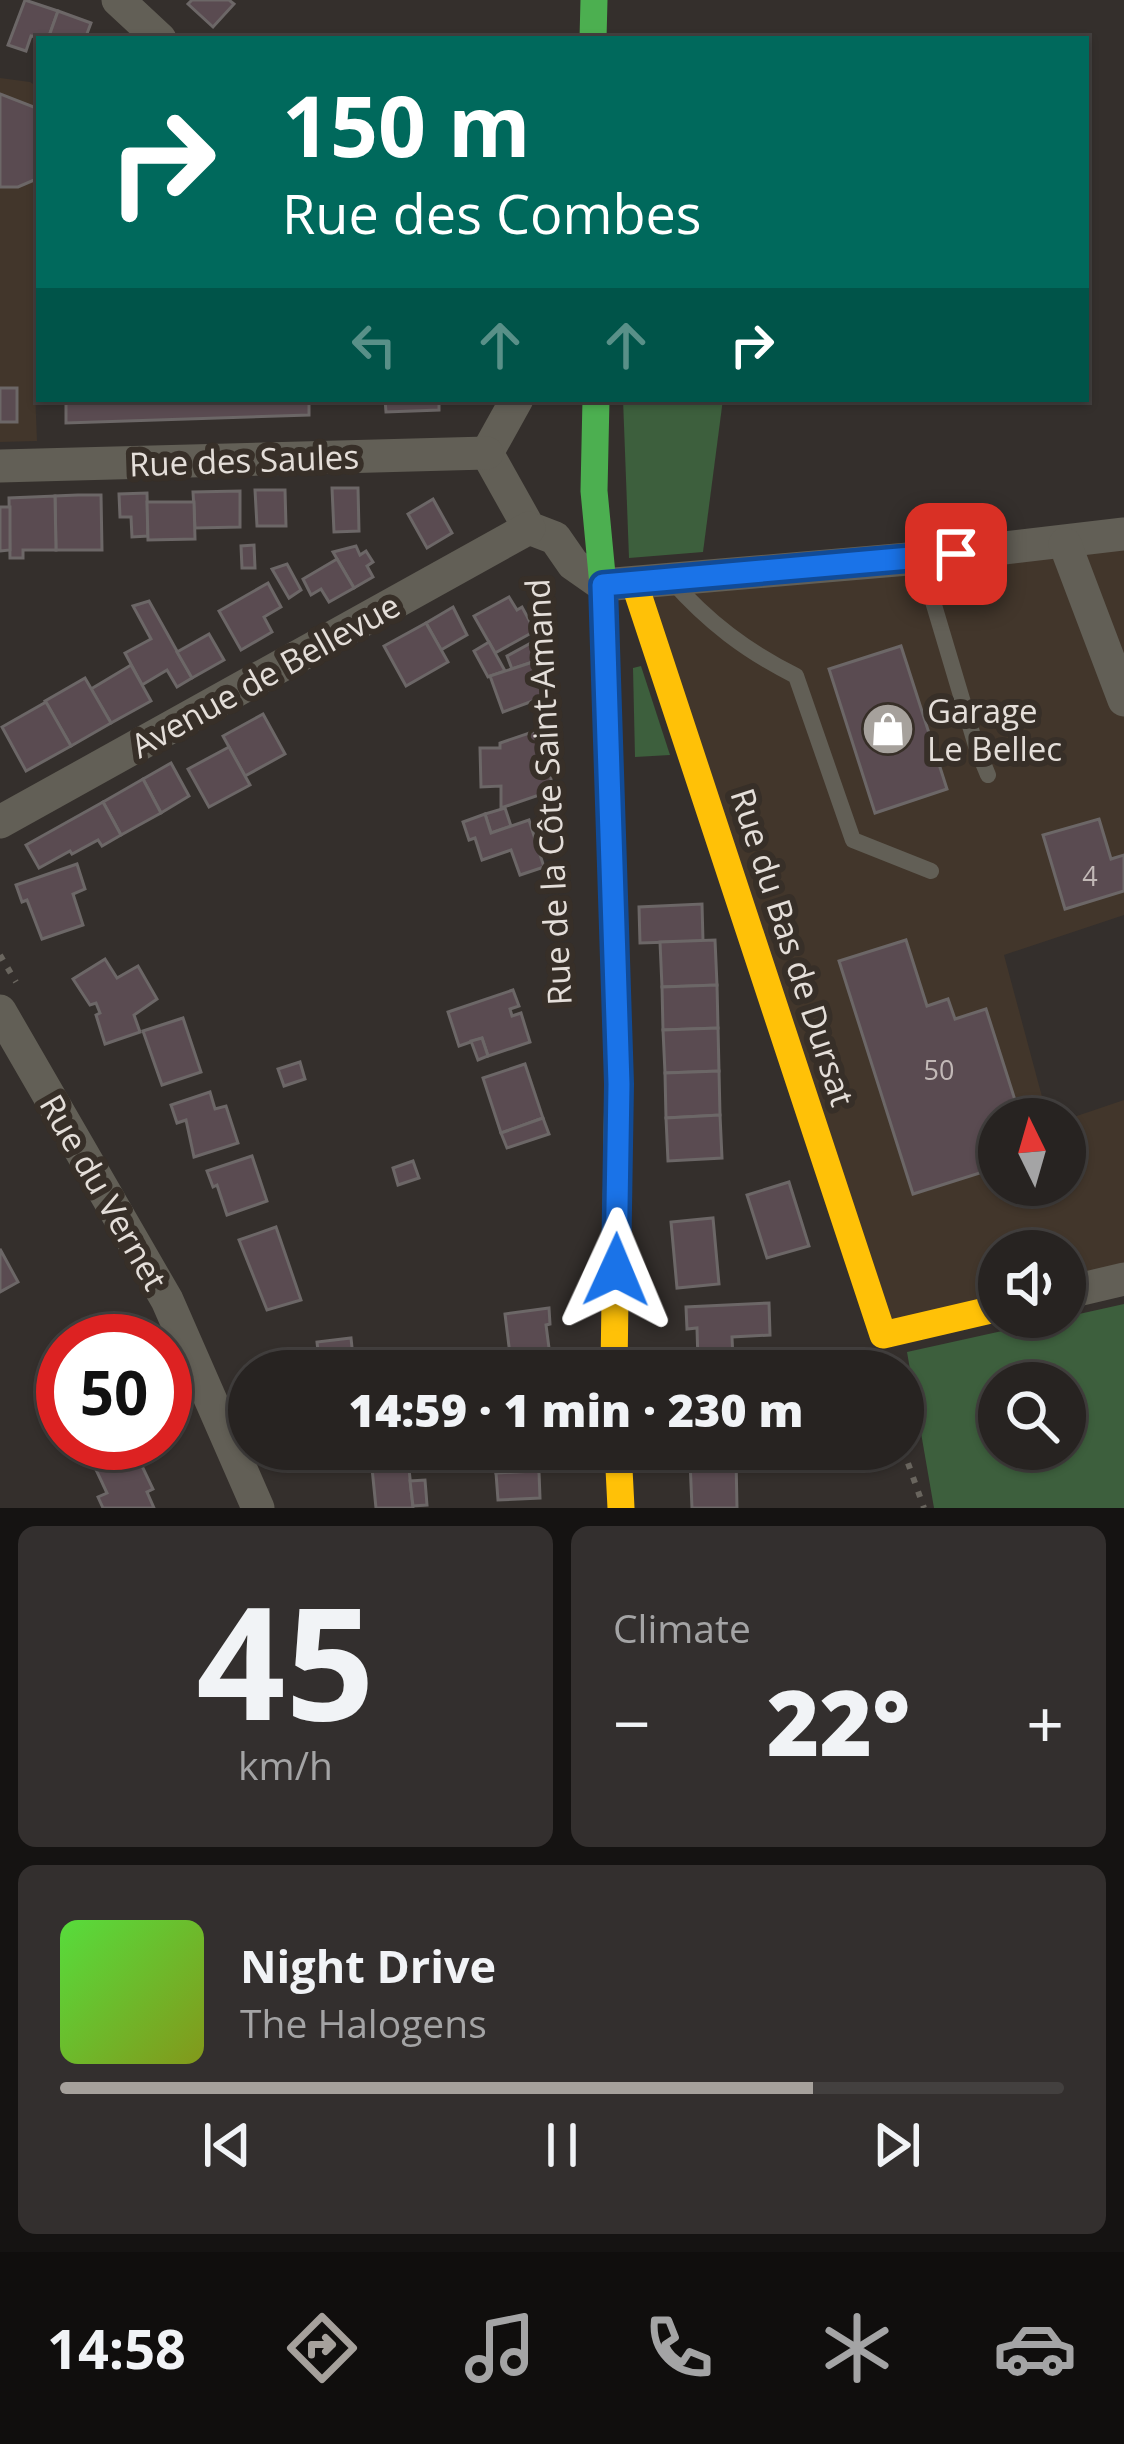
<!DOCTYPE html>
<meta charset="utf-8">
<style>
:root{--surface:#272321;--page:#332f2e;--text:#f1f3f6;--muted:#a4a4a5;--line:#43403f;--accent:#a6a19c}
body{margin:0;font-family:"Open Sans",sans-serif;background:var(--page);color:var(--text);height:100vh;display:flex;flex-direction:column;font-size:45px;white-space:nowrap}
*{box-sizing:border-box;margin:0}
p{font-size:39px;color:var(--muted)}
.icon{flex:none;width:66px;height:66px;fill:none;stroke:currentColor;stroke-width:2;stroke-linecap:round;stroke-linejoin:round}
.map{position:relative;height:1508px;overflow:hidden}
.panel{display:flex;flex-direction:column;gap:18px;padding:18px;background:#151312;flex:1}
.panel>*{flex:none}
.hud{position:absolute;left:36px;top:36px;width:1053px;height:366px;border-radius:0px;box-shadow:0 3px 9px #0004,0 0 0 3px var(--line);background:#00695c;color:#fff;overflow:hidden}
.needle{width:78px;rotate:355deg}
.controls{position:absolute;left:978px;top:1098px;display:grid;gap:24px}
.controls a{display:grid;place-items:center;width:108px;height:108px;border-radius:50%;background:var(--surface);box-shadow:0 3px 9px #0004,0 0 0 3px var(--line);font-size:60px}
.speed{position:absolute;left:36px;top:1314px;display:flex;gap:24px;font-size:60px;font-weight:700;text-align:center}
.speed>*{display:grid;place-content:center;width:156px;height:156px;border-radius:50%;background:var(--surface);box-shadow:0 3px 9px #0004,0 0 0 3px var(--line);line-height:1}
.speed .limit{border:18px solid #d22;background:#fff;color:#111}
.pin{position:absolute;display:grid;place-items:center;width:102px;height:102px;color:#fff;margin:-51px;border-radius:24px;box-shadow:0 6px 18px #0006}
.me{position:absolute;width:132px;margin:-66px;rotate:1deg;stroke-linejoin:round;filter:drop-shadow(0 0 9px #0008)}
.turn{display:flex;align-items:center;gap:42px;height:252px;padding:0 48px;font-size:54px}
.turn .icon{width:156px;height:156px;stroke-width:2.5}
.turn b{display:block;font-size:84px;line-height:102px}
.lanes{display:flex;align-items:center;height:114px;padding:0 48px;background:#0003;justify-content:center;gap:60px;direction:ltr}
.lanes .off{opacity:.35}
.big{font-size:90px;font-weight:800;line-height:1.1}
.panel .tile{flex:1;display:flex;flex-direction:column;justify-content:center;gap:18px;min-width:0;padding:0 42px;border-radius:18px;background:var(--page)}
.panel .dial{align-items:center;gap:0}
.dial b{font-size:156px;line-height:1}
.song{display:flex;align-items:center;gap:36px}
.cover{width:144px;height:144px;border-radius:18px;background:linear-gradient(135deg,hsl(110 70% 55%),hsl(70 70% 35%))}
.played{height:12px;border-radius:6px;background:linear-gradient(90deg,var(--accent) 75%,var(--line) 75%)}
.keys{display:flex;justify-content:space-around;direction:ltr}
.heat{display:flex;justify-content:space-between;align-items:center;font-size:66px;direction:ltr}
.panel .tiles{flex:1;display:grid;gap:18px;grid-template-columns:1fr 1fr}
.tile:last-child{grid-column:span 2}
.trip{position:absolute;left:228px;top:1350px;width:696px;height:120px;border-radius:60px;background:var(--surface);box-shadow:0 3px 9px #0004,0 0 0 3px var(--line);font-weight:800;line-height:120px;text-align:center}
.menu{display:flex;height:192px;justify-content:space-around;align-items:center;background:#100e0d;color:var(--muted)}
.menu .icon{width:84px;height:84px}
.menu .selected{color:var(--accent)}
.menu b{font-size:54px;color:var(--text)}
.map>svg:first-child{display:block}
.built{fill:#42362b}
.green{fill:#3d5f3d;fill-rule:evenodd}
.building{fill:#5a4b51;stroke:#6c6767;stroke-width:3}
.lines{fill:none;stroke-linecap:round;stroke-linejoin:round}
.path{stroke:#69655e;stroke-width:6;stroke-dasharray:6 9;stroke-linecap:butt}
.lane{stroke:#625f56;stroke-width:16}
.street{stroke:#625f56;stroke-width:33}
.fast{stroke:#4caf50;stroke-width:27}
.slow{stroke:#ffc107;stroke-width:27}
.route-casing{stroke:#114b97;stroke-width:30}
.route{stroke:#1a73e8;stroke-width:21}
.labels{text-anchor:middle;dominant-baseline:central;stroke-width:12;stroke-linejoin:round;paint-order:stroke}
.number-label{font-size:27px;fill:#c2b9b7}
.street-label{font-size:33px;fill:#e4ded9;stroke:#372f28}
.poi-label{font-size:33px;fill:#e4ded9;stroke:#372f28;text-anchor:start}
</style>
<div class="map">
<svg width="1124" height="1508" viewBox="0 0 1124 1508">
<rect width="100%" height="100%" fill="#342f2c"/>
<!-- built -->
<g class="built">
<polygon points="0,78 30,82 39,88 39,339 33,340 37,441 0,442"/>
<polygon points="1124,534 1124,915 1004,955 1048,1119 999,1119 999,1185 1065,1185 1065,1120 1124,1100 1124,1279 1065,1293 1065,1251 999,1251 999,1308 883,1335 634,582"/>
</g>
<!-- green -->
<g class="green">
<polygon points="623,399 723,399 703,552 629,558"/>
<polygon points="641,666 670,755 635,757 633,668"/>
<path d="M 1124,1304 L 1124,1508 L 934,1508 L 907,1352 ZM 999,1383 L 1065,1383 L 1065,1449 L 999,1449 Z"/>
</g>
<!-- building -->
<g class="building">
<polygon points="25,0 58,11 48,39 31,36 26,51 8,45"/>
<polygon points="192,0 229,0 234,4 213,27 188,4"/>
<polygon points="58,11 91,23 85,39 48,39"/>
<polygon points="0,94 39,109 39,178 18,187 0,187"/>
<rect x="0" y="388" width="17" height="34"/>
<polygon points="66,399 309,399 309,415 66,423"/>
<polygon points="385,399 439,399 439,410 386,412"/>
<polygon points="332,488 358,488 359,531 334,532"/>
<polygon points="255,490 285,490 286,526 257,526"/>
<polygon points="240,491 240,527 195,528 193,492"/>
<polygon points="147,493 148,536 132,537 131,517 120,517 119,494"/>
<polygon points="78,495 101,495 102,550 56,550 55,496"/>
<polygon points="55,496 56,550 23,550 23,558 10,558 9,498"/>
<polygon points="433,499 452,533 427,548 408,514"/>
<polygon points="147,502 194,502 195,539 148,540"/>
<polygon points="0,507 10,507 10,550 0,551"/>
<polygon points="254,545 255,568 242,568 241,546"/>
<polygon points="356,546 360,555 366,551 373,562 367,566 373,577 354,588 333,552"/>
<polygon points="337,559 354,588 329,602 321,589 311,595 303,579"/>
<polygon points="287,564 301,590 289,598 272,569"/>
<polygon points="268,583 281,607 264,617 272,632 241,650 219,611"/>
<polygon points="509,597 517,610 522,607 535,631 495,653 474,616"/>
<polygon points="149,601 192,678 177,687 167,670 142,685 125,653 151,639 133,606"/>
<polygon points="453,607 467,635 441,650 426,623"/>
<polygon points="426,623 448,662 406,686 384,646"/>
<polygon points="209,634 224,660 192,678 177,652"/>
<polygon points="542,637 548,657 512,669 507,656"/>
<polygon points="489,642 505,671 488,677 474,651"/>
<polygon points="901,646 947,789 875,813 829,669"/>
<polygon points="539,660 549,695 503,712 490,676"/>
<polygon points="131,665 151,701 111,723 91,689"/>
<polygon points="85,678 111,723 71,746 45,701"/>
<polygon points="46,702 71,746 26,771 2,727"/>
<polygon points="263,714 285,754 245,776 223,736"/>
<polygon points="550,726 551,759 545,759 545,768 551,767 551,791 501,808 501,786 481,787 480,748 500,748 500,743"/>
<polygon points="229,747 250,785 209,807 188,769"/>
<polygon points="171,763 189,796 161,813 143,779"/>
<polygon points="143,779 161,813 121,835 103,802"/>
<polygon points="103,802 121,835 102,846 98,840 72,854 70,851 39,868 26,845"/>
<polygon points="505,808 511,826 491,833 485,814"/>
<polygon points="485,814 491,833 529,820 544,867 520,875 511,850 482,860 475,838 469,840 463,822"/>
<polygon points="1099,819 1111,859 1124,855 1124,891 1065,909 1043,835"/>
<polygon points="77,864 85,889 73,894 83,925 42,939 27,900 22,902 16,885"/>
<polygon points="702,904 703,941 640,943 639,907"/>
<polygon points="715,940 717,985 662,987 660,942"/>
<polygon points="906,940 927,1006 948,999 955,1019 986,1009 1021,1119 999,1119 999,1167 913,1194 839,961"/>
<polygon points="105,959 117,978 138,966 157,999 134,1015 140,1032 105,1044 96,1015 100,1013 96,1003 90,1005 73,979"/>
<polygon points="717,985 718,1028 663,1030 662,987"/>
<polygon points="513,990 519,1006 510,1009 512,1016 521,1013 530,1042 488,1056 482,1038 459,1046 448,1012"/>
<polygon points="183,1018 201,1072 162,1085 143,1031"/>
<polygon points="718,1028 719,1071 665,1073 663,1030"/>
<polygon points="482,1038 488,1056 478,1060 471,1041"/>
<polygon points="300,1062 305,1079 284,1086 278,1069"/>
<polygon points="525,1064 543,1118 501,1133 483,1078"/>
<polygon points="719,1071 720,1115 666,1118 665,1073"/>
<polygon points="210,1092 215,1109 226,1106 238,1143 194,1157 186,1120 177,1123 171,1105"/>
<polygon points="720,1115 722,1158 668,1161 666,1118"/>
<polygon points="543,1118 549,1134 507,1148 501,1133"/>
<polygon points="252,1156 267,1201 227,1215 217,1185 213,1187 207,1171"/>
<polygon points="413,1161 419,1178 398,1185 393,1168"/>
<polygon points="789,1182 809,1246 767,1258 747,1195"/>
<polygon points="713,1218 719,1284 677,1288 671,1222"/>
<polygon points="276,1227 301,1300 267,1310 239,1240"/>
<polygon points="0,1249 18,1282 0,1292"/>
<polygon points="769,1303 770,1335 732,1337 733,1360 698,1362 697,1328 687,1329 686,1307"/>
<polygon points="549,1308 550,1324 546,1325 552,1371 512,1371 505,1314"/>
<polygon points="351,1338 353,1357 375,1356 376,1371 320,1371 317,1342"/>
<polygon points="125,1443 131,1443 153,1489 147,1492 154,1508 103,1508 98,1497 107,1493 91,1459"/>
<polygon points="374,1449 407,1449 413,1508 376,1508 371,1458 375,1458"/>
<polygon points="495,1449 534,1449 535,1471 496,1473"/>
<polygon points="690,1449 737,1449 737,1458 690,1460"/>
<polygon points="736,1458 737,1508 692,1508 690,1460"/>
<polygon points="535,1471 539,1472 540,1498 498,1500 496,1473"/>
<polygon points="425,1480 427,1505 413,1506 410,1481"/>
</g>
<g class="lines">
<!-- path -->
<g class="path">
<polyline points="0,955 16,982"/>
<polyline points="903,1449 924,1508"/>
</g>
<!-- lane -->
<g class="lane">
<polyline points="920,558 976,746 988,775"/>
<path d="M 671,580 C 708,622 746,651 796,676 L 853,840 L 931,871"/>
</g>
<!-- street -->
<g class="street">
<polyline points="118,0 160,39"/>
<polyline points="517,399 487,453 529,528 555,538 573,564 603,585 920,558 1124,534"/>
<polyline points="0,466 487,453"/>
<polyline points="1065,544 1124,700"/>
<polyline points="0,822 529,528"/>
<polyline points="0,1011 167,1300 258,1508"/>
<polyline points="1065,1293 1124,1279"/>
</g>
<!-- fast -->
<g class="fast">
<polyline points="593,39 594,0"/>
<polyline points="596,399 594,491 603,585 618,1076"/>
</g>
<!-- slow -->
<g class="slow">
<polyline points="634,582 883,1335 999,1308"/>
<polyline points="614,1371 618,1076"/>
<polyline points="618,1449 621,1508"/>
</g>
</g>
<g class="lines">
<!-- route casing -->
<g class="route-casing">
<polyline id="route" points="616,1270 619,1084 603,585 956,554"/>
</g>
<!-- route -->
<use href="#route" class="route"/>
</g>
<!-- icons -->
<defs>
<g id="shop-disc" transform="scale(2.7)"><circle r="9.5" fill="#a6a19c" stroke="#372f28"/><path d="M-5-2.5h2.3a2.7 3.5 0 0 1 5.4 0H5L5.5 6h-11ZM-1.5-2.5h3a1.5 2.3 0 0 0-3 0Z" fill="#fff"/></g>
</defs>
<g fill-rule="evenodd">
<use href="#shop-disc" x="888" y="729"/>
</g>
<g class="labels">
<!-- number labels -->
<g class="number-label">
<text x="1090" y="875">4</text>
<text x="939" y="1069">50</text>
</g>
<!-- street labels -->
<g class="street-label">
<text transform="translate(244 460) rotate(-2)">Rue des Saules</text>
<text transform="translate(265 675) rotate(-29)">Avenue de Bellevue</text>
<text transform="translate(548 792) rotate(-93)">Rue de la Côte Saint-Amand</text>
<text transform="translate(793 947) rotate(72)">Rue du Bas de Dursat</text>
<text transform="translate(104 1192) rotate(60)">Rue du Vernet</text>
</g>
<!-- poi labels -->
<g class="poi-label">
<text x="927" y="710">Garage<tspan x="927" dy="38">Le Bellec</tspan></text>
</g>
</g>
</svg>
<div class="controls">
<a><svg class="needle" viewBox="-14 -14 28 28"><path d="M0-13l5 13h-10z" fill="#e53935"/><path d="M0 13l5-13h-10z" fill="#a4a4a5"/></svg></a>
<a><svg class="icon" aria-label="sound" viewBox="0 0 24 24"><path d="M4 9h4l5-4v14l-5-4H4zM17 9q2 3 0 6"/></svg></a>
<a><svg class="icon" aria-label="search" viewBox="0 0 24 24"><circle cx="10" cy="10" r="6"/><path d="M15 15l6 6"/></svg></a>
</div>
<div class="speed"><div class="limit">50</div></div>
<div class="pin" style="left:956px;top:554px;background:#d93025"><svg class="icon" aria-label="arrive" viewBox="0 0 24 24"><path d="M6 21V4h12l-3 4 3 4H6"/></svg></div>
<svg class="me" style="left:616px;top:1270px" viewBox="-20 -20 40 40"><path d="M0-17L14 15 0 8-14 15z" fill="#1a73e8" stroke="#fff" stroke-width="4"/></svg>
<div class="trip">14:59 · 1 min · 230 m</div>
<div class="hud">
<div class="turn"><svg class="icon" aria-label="right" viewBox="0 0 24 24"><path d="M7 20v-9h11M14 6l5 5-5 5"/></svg><div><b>150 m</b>Rue des Combes</div></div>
<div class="lanes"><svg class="icon off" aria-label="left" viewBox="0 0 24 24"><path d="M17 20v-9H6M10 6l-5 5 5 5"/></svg><svg class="icon off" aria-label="ahead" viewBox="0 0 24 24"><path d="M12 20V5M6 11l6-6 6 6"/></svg><svg class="icon off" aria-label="ahead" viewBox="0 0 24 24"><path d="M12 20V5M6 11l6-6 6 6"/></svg><svg class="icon" aria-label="right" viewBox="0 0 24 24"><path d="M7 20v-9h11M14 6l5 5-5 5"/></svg></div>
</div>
</div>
<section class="panel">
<div class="tiles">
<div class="tile dial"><b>45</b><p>km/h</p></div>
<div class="tile"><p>Climate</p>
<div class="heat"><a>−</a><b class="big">22°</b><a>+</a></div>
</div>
<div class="tile">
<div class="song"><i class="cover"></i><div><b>Night Drive</b><p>The Halogens</p></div></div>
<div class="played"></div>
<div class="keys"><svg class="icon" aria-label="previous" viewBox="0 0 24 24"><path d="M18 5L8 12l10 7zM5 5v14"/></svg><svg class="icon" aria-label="pause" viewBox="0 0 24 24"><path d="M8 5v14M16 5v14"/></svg><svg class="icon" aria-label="next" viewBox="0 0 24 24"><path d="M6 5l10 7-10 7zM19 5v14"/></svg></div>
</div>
</div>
</section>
<nav class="menu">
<b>14:58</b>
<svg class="icon selected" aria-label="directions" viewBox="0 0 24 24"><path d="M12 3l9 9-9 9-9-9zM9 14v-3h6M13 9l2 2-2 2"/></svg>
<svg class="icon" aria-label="music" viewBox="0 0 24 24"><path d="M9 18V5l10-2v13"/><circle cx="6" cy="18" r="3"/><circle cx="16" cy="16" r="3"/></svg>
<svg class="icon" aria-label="phone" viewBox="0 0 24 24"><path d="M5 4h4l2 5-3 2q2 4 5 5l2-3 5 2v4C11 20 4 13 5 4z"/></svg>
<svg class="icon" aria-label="climate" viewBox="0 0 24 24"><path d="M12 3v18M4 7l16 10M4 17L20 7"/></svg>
<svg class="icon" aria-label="car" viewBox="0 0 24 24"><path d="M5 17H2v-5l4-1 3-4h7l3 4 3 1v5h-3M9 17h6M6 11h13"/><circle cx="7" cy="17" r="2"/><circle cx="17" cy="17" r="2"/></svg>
</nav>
